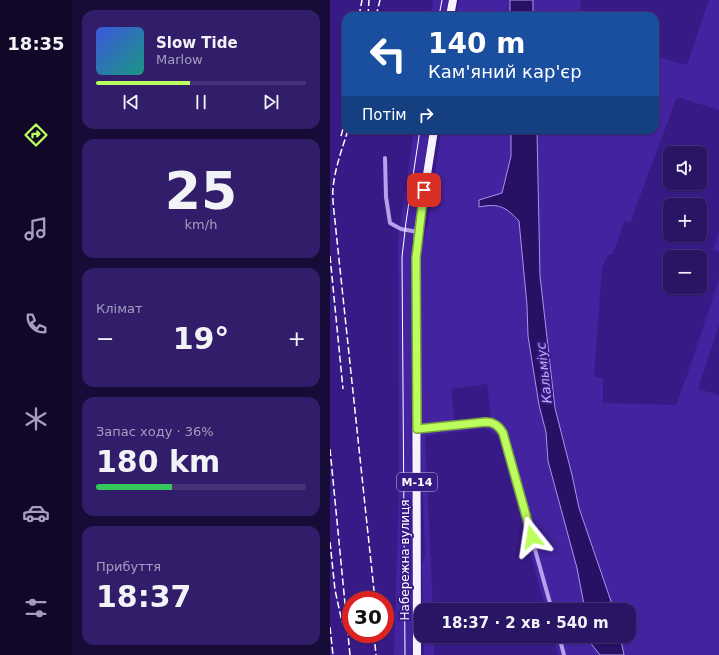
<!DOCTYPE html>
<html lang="uk">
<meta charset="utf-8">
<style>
:root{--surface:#2a1464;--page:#321d6a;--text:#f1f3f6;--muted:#a59ebf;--line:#463378;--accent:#bbfe5d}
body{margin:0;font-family:"DejaVu Sans",sans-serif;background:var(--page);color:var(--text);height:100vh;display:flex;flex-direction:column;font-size:15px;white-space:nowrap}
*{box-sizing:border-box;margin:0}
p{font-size:13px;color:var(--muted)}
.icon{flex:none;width:22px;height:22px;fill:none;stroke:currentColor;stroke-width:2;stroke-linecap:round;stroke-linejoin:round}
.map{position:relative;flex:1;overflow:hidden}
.drawer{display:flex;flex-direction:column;gap:10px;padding:10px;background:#170b37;width:258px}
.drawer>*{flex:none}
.top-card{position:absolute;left:12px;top:12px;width:317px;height:122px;border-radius:12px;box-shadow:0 1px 3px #0004,0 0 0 1px var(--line);background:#1a4fa0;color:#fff;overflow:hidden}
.buttons{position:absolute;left:333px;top:146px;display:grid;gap:8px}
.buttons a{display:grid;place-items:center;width:44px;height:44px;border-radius:8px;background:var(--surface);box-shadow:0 1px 3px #0004,0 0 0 1px var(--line);font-size:20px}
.speed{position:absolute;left:12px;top:591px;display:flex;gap:8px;font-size:20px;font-weight:700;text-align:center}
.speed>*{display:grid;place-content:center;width:52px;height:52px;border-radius:50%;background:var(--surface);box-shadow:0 1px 3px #0004,0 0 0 1px var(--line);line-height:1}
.speed .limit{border:6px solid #d22;background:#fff;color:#111}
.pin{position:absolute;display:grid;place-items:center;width:34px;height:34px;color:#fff;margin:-17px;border-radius:8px;box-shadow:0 2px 6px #0006}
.me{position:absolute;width:44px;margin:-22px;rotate:345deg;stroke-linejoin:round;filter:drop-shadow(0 0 3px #0008)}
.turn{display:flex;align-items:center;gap:14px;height:84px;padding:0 20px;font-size:18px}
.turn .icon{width:52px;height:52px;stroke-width:2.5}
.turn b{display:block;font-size:28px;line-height:34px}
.then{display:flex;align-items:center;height:38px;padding:0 20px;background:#0003;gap:8px;font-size:15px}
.big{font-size:30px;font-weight:600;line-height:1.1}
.drawer .tile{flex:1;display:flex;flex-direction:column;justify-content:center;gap:6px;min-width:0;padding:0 14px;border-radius:12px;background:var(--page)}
.drawer .dial{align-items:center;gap:0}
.dial b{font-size:52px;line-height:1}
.song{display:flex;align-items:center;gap:12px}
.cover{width:48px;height:48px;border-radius:6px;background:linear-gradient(135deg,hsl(230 70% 55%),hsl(170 70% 35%))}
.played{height:4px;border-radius:2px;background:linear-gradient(90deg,var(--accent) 45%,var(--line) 45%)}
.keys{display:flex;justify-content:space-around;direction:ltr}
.heat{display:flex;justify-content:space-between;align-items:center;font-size:22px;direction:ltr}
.charge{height:6px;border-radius:3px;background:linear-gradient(90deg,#34c759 36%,var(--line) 0)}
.trip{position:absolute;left:84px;top:603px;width:222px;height:40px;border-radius:12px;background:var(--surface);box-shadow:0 1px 3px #0004,0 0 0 1px var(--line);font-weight:600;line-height:40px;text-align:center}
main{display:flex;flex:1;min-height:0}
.menu{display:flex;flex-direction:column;width:72px;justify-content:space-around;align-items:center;background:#110828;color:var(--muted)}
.menu .icon{width:28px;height:28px}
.menu .on{color:var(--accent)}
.menu b{font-size:18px;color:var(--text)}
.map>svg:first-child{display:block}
.green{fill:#43239f;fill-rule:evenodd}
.water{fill:#281164;stroke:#aa94ee}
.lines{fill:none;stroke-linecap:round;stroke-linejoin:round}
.minor{stroke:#b5a1ec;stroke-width:4}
.trunk{stroke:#f6f3ff;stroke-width:8}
.tram{stroke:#fff;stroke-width:1}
.rail{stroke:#fff;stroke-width:1.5;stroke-dasharray:7 3;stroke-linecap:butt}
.route-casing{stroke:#7aa53c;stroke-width:10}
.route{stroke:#bbfe5d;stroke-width:7}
.labels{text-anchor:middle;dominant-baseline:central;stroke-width:4;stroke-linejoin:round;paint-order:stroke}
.shield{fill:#381a86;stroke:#c3badb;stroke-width:1}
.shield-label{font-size:11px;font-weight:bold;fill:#fff}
.street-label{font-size:12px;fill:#fff;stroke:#381a86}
.water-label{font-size:13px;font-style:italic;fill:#bfadf3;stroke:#381a86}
</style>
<main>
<nav class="menu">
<b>18:35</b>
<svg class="icon on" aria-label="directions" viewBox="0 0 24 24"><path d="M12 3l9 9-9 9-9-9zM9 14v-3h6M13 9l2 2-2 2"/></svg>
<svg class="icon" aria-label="music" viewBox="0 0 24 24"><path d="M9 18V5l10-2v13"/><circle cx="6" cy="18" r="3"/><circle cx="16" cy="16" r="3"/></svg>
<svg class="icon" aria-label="phone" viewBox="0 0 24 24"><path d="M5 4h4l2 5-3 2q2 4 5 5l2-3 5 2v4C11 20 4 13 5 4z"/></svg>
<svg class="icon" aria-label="climate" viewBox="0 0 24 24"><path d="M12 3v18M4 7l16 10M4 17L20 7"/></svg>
<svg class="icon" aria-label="car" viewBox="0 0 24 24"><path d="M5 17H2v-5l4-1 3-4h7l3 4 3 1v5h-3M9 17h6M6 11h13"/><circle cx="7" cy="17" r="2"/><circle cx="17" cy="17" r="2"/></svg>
<svg class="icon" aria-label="filters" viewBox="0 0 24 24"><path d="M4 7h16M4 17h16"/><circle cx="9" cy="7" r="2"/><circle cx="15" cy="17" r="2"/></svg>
</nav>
<section class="drawer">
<div class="tile">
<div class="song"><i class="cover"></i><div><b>Slow Tide</b><p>Marlow</p></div></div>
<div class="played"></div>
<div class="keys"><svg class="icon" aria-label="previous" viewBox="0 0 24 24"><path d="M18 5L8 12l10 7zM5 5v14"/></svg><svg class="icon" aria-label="pause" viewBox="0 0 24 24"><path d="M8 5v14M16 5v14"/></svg><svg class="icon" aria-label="next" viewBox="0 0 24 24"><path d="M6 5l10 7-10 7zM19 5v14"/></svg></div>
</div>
<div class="tile dial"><b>25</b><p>km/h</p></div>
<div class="tile"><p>Клімат</p>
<div class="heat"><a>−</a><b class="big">19°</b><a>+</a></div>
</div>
<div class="tile"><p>Запас ходу · 36%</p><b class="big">180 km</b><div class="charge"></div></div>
<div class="tile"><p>Прибуття</p><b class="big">18:37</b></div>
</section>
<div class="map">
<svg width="389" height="655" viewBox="0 0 389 655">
<rect width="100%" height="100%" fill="#381a86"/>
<!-- green -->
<g class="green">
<polygon points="103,0 118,0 116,16 101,16"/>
<polygon points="129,0 180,0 180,16 126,16"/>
<polygon points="203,0 251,0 250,16 203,16"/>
<polygon points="379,0 389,0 389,110 347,97 300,223 294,221 283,254 277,256 272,269 264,377 273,378 273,403 346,405 357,375 389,279 389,325 368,389 389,395 389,655 294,655 290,636 299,636 299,610 284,610 249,508 242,475 225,408 210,276 207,130 325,130 325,56 357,65"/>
<polygon points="84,130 99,130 82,246 81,435 83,655 64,655 69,487 68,240"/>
<path d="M 111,130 L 181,130 L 181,156 L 172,193 L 149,200 L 149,206 C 171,204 173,205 189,221 L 197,305 L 198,336 L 209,405 L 216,432 L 218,461 L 247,568 L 255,610 L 216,610 L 168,436 L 155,428 L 95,436 L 103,610 L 93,610 L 92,566 L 95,554 L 90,429 L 90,271 C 91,254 92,239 98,223 ZM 157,384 L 161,418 L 125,422 L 121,389 Z"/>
<polygon points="389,232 389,252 383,250"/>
<rect x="94" y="636" width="10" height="19"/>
<polygon points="223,636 258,636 262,645 270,655 228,655"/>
</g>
<!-- water -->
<g class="water">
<rect x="180" y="0" width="23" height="16"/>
<path d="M 181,130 L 207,130 L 210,276 L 225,408 L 242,475 L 249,508 L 284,610 L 255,610 L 247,568 L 218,461 L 216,432 L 209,405 L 198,336 L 197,305 L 189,221 C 176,207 169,203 149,207 L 149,200 L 172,193 L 181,156 Z"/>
<polygon points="258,636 290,636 294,655 270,655 262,645"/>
</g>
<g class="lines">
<!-- minor -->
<g class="minor">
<polyline points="55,158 56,197 60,223 71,229 88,232"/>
<polyline points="87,429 160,422 168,426 171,429 222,610"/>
<polyline points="229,636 234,655"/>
</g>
<!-- trunk -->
<g class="trunk">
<polyline points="120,16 123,0"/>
<polyline points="87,655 86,258 88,232 104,130"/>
</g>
<!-- tram -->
<g class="tram">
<polyline points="109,16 112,0"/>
<polyline points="75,655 72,257 76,222 90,130"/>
</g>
<!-- rail -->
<g class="rail">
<polyline points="29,16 32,0"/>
<polyline points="38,16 39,0"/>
<polyline points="46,16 50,0"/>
<polyline points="14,73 16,67"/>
<path d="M 18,130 C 12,149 5,168 3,188 C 2,202 5,217 6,231 L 45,600"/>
<polyline points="11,136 16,118"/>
<polyline points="0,256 13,389"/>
<polyline points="0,449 20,655"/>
<polyline points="0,542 5,590 12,622"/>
<polyline points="0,627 3,655"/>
<polyline points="44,634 46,655"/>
</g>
</g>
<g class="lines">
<!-- route casing -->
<g class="route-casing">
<path id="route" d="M 94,190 L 86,258 L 87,429 L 156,422 C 164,422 169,426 173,433 L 202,537"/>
</g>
<!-- route -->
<use href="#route" class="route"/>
</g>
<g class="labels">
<!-- shield labels -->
<rect class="shield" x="67" y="473" width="40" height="18" rx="3"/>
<g class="shield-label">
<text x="87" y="482">М-14</text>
</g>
<!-- street labels -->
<g class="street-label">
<text transform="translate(75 560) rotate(-90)">Набережна вулиця</text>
</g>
<!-- water labels -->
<g class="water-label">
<text transform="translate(214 373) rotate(-96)">Кальміус</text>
</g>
</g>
</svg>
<div class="buttons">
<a><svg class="icon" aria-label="sound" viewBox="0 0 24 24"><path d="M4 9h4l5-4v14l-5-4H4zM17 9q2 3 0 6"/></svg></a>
<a>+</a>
<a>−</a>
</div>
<div class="speed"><div class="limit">30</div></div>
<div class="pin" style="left:94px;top:190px;background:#d93025"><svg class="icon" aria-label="arrive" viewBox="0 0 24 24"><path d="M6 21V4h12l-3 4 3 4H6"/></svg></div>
<svg class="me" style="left:202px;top:537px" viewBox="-20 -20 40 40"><path d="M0-17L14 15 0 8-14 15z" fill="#bbfe5d" stroke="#fff" stroke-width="4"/></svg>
<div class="trip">18:37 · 2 хв · 540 m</div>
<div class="top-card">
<div class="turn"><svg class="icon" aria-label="left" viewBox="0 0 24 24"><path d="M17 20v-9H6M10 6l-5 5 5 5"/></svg><div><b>140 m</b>Кам'яний кар'єр</div></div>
<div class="then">Потім<svg class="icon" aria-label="right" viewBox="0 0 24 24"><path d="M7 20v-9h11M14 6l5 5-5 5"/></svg></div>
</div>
</div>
</main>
